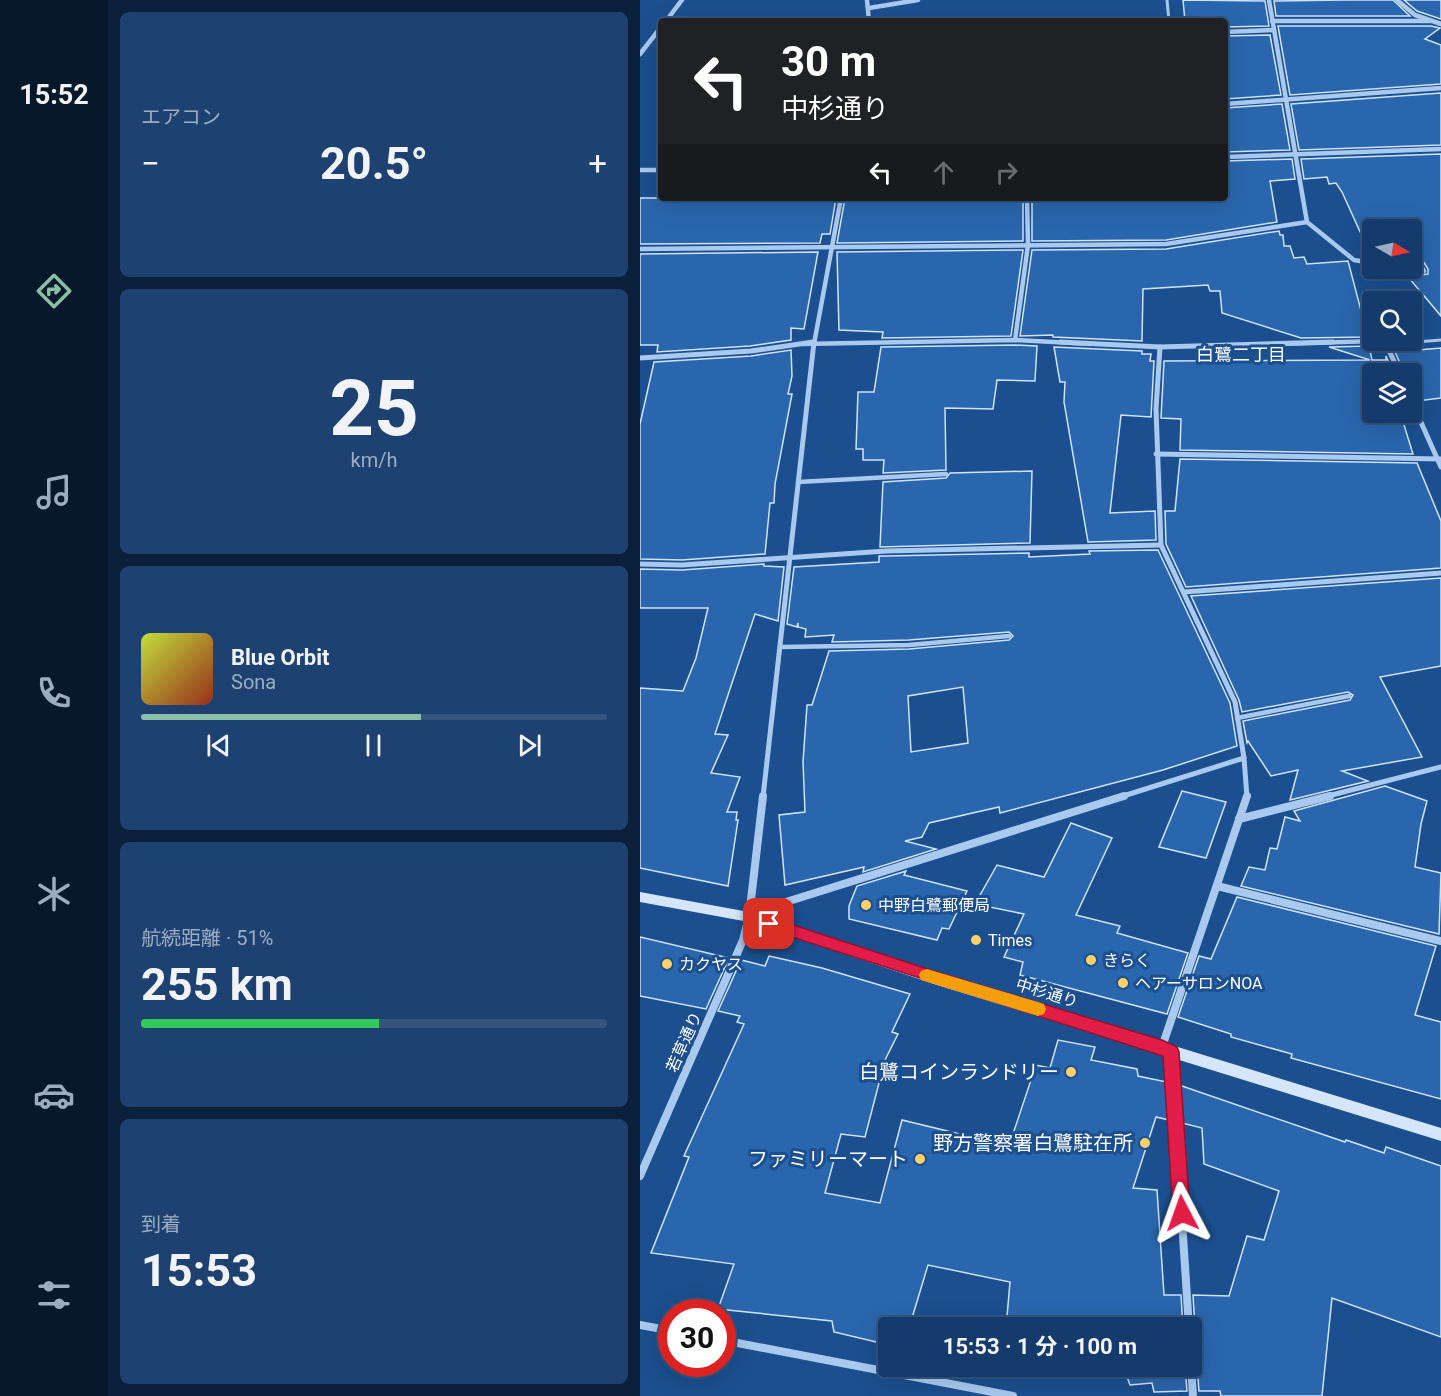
<!DOCTYPE html>
<html lang="ja">
<meta charset="utf-8">
<style>
:root{--surface:#143b6b;--page:#1d4271;--text:#f1f3f6;--muted:#9dadc1;--line:#33557e;--accent:#8abfa5}
body{margin:0;font-family:Roboto,"Noto Sans JP",sans-serif;background:var(--page);color:var(--text);height:100vh;display:flex;flex-direction:column;font-size:22px;white-space:nowrap}
*{box-sizing:border-box;margin:0}
p{font-size:20px;color:var(--muted)}
.icon{flex:none;width:33px;height:33px;fill:none;stroke:currentColor;stroke-width:2;stroke-linecap:round;stroke-linejoin:round}
.map{position:relative;flex:1;overflow:hidden}
.sheet{display:flex;flex-direction:column;gap:12px;padding:12px;background:#0b203b;width:532px}
.sheet>*{flex:none}
.guide{position:absolute;left:18px;top:18px;width:570px;height:183px;border-radius:6px;box-shadow:0 6px 24px #0002,0 0 0 2px var(--line);background:#202124;color:#fff;overflow:hidden}
.needle{width:39px;rotate:99deg}
.buttons{position:absolute;left:722px;top:219px;display:grid;gap:12px}
.buttons a{display:grid;place-items:center;width:60px;height:60px;border-radius:6px;background:var(--surface);box-shadow:0 6px 24px #0002,0 0 0 2px var(--line);font-size:30px}
.speed{position:absolute;left:18px;top:1299px;display:flex;gap:12px;font-size:30px;font-weight:700;text-align:center}
.speed>*{display:grid;place-content:center;width:78px;height:78px;border-radius:50%;background:var(--surface);box-shadow:0 6px 24px #0002,0 0 0 2px var(--line);line-height:1}
.speed .limit{border:9px solid #d22;background:#fff;color:#111}
.pin{position:absolute;display:grid;place-items:center;width:51px;height:51px;color:#fff;margin:-26px;border-radius:12px;box-shadow:0 3px 9px #0006}
.me{position:absolute;width:66px;margin:-33px;rotate:356deg;stroke-linejoin:round;filter:drop-shadow(0 0 4px #0008)}
.turn{display:flex;align-items:center;gap:21px;height:126px;padding:0 24px;font-size:27px}
.turn .icon{width:78px;height:78px;stroke-width:2.5}
.turn b{display:block;font-size:42px;line-height:51px}
.lanes{display:flex;align-items:center;height:57px;padding:0 24px;background:#0003;justify-content:center;gap:30px;direction:ltr}
.lanes .off{opacity:.35}
.big{font-size:45px;font-weight:700;line-height:1.1}
.sheet .widget{flex:1;display:flex;flex-direction:column;justify-content:center;gap:9px;min-width:0;padding:0 21px;border-radius:9px;background:var(--page)}
.sheet .dial{align-items:center;gap:0}
.dial b{font-size:78px;line-height:1}
.song{display:flex;align-items:center;gap:18px}
.cover{width:72px;height:72px;border-radius:9px;background:linear-gradient(135deg,hsl(70 70% 55%),hsl(10 70% 35%))}
.played{height:6px;border-radius:3px;background:linear-gradient(90deg,var(--accent) 60%,var(--line) 60%)}
.keys{display:flex;justify-content:space-around;direction:ltr}
.heat{display:flex;justify-content:space-between;align-items:center;font-size:33px;direction:ltr}
.charge{height:9px;border-radius:4px;background:linear-gradient(90deg,#34c759 51%,var(--line) 0)}
.trip{position:absolute;left:238px;top:1317px;width:324px;height:60px;border-radius:6px;background:var(--surface);box-shadow:0 6px 24px #0002,0 0 0 2px var(--line);font-weight:700;line-height:60px;text-align:center}
main{display:flex;flex:1;min-height:0}
.dock{display:flex;flex-direction:column;width:108px;justify-content:space-around;align-items:center;background:#08182b;color:var(--muted)}
.dock .icon{width:42px;height:42px}
.dock .selected{color:var(--accent)}
.dock b{font-size:27px;color:var(--text)}
.map>svg:first-child{display:block}
.building{fill:#2a66ad;stroke:#cfe3fa;stroke-width:1.5;fill-rule:evenodd}
.lines{fill:none;stroke-linecap:round;stroke-linejoin:round}
.service-far1{stroke:#a9c9ee;stroke-width:3}
.service{stroke:#a9c9ee;stroke-width:4.5}
.minor-far2{stroke:#a9c9ee;stroke-width:4.5}
.minor-far1{stroke:#a9c9ee;stroke-width:5}
.minor{stroke:#a9c9ee;stroke-width:8}
.secondary{fill:#d6e6fa;fill-rule:evenodd}
.route{fill:#e11d48;stroke:#92132f;stroke-width:1.5}
.slow{fill:#f59e0b}
.poi-dot{fill:#ffd166;stroke:#1b4f8f;stroke-width:2}
.labels{text-anchor:middle;dominant-baseline:central;stroke-width:6;stroke-linejoin:round;paint-order:stroke}
.poi-label{font-size:16px;fill:#fff;stroke:#1b4f8f;text-anchor:start}
.street-label{font-size:16px;fill:#fff;stroke:#1b4f8f}
.neighbourhood-label{font-size:18px;fill:#fff;stroke:#1b4f8f}
.near-poi-label{font-size:20px;fill:#fff;stroke:#1b4f8f;text-anchor:end}
</style>
<main>
<nav class="dock">
<b>15:52</b>
<svg class="icon selected" aria-label="directions" viewBox="0 0 24 24"><path d="M12 3l9 9-9 9-9-9zM9 14v-3h6M13 9l2 2-2 2"/></svg>
<svg class="icon" aria-label="music" viewBox="0 0 24 24"><path d="M9 18V5l10-2v13"/><circle cx="6" cy="18" r="3"/><circle cx="16" cy="16" r="3"/></svg>
<svg class="icon" aria-label="phone" viewBox="0 0 24 24"><path d="M5 4h4l2 5-3 2q2 4 5 5l2-3 5 2v4C11 20 4 13 5 4z"/></svg>
<svg class="icon" aria-label="climate" viewBox="0 0 24 24"><path d="M12 3v18M4 7l16 10M4 17L20 7"/></svg>
<svg class="icon" aria-label="car" viewBox="0 0 24 24"><path d="M5 17H2v-5l4-1 3-4h7l3 4 3 1v5h-3M9 17h6M6 11h13"/><circle cx="7" cy="17" r="2"/><circle cx="17" cy="17" r="2"/></svg>
<svg class="icon" aria-label="filters" viewBox="0 0 24 24"><path d="M4 7h16M4 17h16"/><circle cx="9" cy="7" r="2"/><circle cx="15" cy="17" r="2"/></svg>
</nav>
<section class="sheet">
<div class="widget"><p>エアコン</p>
<div class="heat"><a>−</a><b class="big">20.5°</b><a>+</a></div>
</div>
<div class="widget dial"><b>25</b><p>km/h</p></div>
<div class="widget">
<div class="song"><i class="cover"></i><div><b>Blue Orbit</b><p>Sona</p></div></div>
<div class="played"></div>
<div class="keys"><svg class="icon" aria-label="previous" viewBox="0 0 24 24"><path d="M18 5L8 12l10 7zM5 5v14"/></svg><svg class="icon" aria-label="pause" viewBox="0 0 24 24"><path d="M8 5v14M16 5v14"/></svg><svg class="icon" aria-label="next" viewBox="0 0 24 24"><path d="M6 5l10 7-10 7zM19 5v14"/></svg></div>
</div>
<div class="widget"><p>航続距離 · 51%</p><b class="big">255 km</b><div class="charge"></div></div>
<div class="widget"><p>到着</p><b class="big">15:53</b></div>
</section>
<div class="map">
<svg width="801" height="1396" viewBox="0 0 801 1396">
<rect width="100%" height="100%" fill="#1b4f8f"/>
<!-- building -->
<g class="building">
<polygon points="543,0 625,1 629,26 585,27 585,21 545,21"/>
<polygon points="706,0 753,0 770,16 636,16 634,1"/>
<polygon points="764,0 801,0 801,19 777,11"/>
<polygon points="791,26 800,28 785,39 801,45 801,84 650,95 638,26"/>
<polygon points="630,35 641,95 585,99 585,36"/>
<polygon points="801,93 801,145 659,150 651,104"/>
<polygon points="642,104 650,150 585,152 585,108"/>
<polygon points="801,154 801,316 769,278 742,280 737,268 771,268 771,259 781,275 788,274 788,269 775,248 771,246 771,230 732,230 732,258 702,192 696,183 689,184 687,177 664,179 661,159"/>
<polygon points="652,159 655,179 630,181 637,222 526,240 392,241 392,198 468,198 468,202 585,199 585,161"/>
<polygon points="0,198 196,198 190,234 182,234 180,243 0,244"/>
<polygon points="205,198 383,198 383,241 197,243"/>
<polygon points="639,231 640,235 643,235 644,246 650,246 654,258 664,257 667,264 708,261 728,337 661,338 582,313 580,291 570,291 568,285 503,289 502,341 413,337 413,335 380,336 392,250 526,249"/>
<polygon points="383,250 371,336 242,338 243,332 199,330 197,252"/>
<polygon points="178,252 164,329 151,328 151,340 110,346 17,352 18,345 0,345 0,254"/>
<polygon points="375,345 397,346 395,381 357,380 353,409 305,408 306,470 243,473 244,460 223,460 223,449 216,449 218,392 234,392 241,347"/>
<polygon points="729,346 732,360 746,360 746,356 754,374 732,374 732,412 760,412 773,454 540,450 541,419 521,418 524,361 730,360 689,347"/>
<polygon points="414,347 502,351 502,354 511,354 510,361 514,361 511,417 481,415 470,513 515,511 516,540 448,542 424,402 425,382 420,382"/>
<polygon points="801,348 801,398 777,401 771,395 771,374 765,374 755,352"/>
<polygon points="151,350 152,376 148,394 152,394 135,484 134,503 130,503 125,554 42,560 0,559 0,424 14,362 111,356"/>
<polygon points="540,459 777,463 801,521 801,568 546,587 526,544 525,511 535,511"/>
<polygon points="392,471 390,543 240,547 243,482 306,478 310,473"/>
<path d="M 518,550 L 590,703 L 597,746 L 523,770 L 360,813 L 359,807 L 289,823 L 282,837 L 265,841 L 296,849 L 223,872 L 224,867 L 145,885 L 139,815 L 165,812 L 163,762 L 167,705 L 172,705 L 189,651 L 269,649 L 369,640 L 373,636 L 369,632 L 269,640 L 192,642 L 194,635 L 165,637 L 166,629 L 158,627 L 158,623 L 157,627 L 147,624 L 154,567 L 239,562 L 239,556 L 246,556 L 389,553 L 389,557 L 450,554 L 449,551 ZM 323,687 L 328,743 L 271,752 L 268,696 Z"/>
<polygon points="124,564 124,566 144,567 138,621 115,614 75,734 88,735 71,773 100,777 87,812 97,812 96,820 98,820 88,886 0,868 0,688 43,691 56,658 68,608 0,608 0,569 42,570"/>
<polygon points="801,578 801,666 740,677 782,757 702,771 728,781 650,800 658,770 631,776 608,741 607,743 603,721 710,700 713,695 708,692 602,712 599,700 551,596"/>
<polygon points="745,786 787,801 781,824 775,867 801,873 799,934 601,886 609,867 625,870 630,848 637,849 645,817 660,821 654,811"/>
<polygon points="542,791 586,802 566,858 519,847"/>
<polygon points="431,823 472,838 436,915 480,926 477,933 548,953 527,1014 380,975 383,962 364,957 384,914 335,904 357,865 404,877"/>
<polygon points="266,871 264,875 327,891 309,929 302,928 297,940 209,919 209,906 217,886"/>
<polygon points="597,897 796,946 775,1015 801,1022 801,1099 651,1058 652,1054 591,1037 591,1034 538,1017 559,956 571,959"/>
<polygon points="0,937 89,958 66,1009 0,996"/>
<polygon points="129,956 182,968 270,994 252,1032 258,1034 245,1060 225,1137 201,1134 185,1193 240,1203 262,1120 369,1146 396,1065 410,1068 418,1040 455,1047 451,1060 497,1069 498,1076 527,1082 529,1120 516,1117 493,1188 517,1190 524,1295 541,1295 543,1328 366,1328 370,1282 288,1265 269,1328 249,1328 249,1345 194,1332 192,1321 78,1309 94,1264 11,1253 49,1157 44,1156 104,1024 97,1022 100,1016 78,1011 101,960 125,966"/>
<polygon points="539,1085 705,1142 706,1140 744,1153 746,1147 801,1166 801,1337 692,1298 682,1396 581,1396 580,1391 559,1391 557,1365 552,1360 552,1333 555,1328 553,1295 589,1296 607,1236 624,1240 639,1191 564,1164 562,1128 542,1123"/>
<polygon points="483,1366 545,1366 547,1391 514,1392 512,1383 490,1385"/>
</g>
<g class="lines">
<!-- service-far1 -->
<g class="service-far1">
<polyline points="527,0 529,21"/>
<polyline points="751,344 801,340"/>
</g>
<!-- service -->
<g class="service">
<polyline points="746,344 771,342"/>
<polyline points="158,482 306,474"/>
<polyline points="141,647 269,645 369,636"/>
<polyline points="597,718 709,696"/>
</g>
<!-- minor-far2 -->
<g class="minor-far2">
<polyline points="227,0 229,21"/>
<polyline points="757,0 775,15 801,24"/>
<polyline points="229,8 278,0"/>
<polyline points="26,21 42,0"/>
<polyline points="632,21 791,21"/>
<polyline points="585,32 634,30"/>
<polyline points="0,54 21,27"/>
<polyline points="585,104 801,88"/>
<polyline points="585,157 801,149"/>
<polyline points="0,170 21,170"/>
<polyline points="667,222 714,260 732,263"/>
<polyline points="0,249 526,244 667,222 629,0"/>
<polyline points="771,250 784,271"/>
<polyline points="375,340 388,245 387,198"/>
<polyline points="162,344 375,340 451,344"/>
<polyline points="174,344 201,198"/>
<polyline points="640,344 735,341 745,344"/>
</g>
<!-- minor-far1 -->
<g class="minor-far1">
<polyline points="420,342 520,347 693,342"/>
<polyline points="739,342 746,344 760,374"/>
<polyline points="520,347 516,409 521,545 595,702 604,758"/>
<polyline points="0,358 111,351 173,342"/>
<polyline points="771,400 801,467"/>
<polyline points="516,454 801,459"/>
<polyline points="0,564 42,565 246,551 521,545"/>
<polyline points="544,592 801,573"/>
<polyline points="123,797 174,342"/>
<polyline points="480,797 604,758 607,797"/>
<polyline points="684,797 801,767"/>
</g>
<!-- minor -->
<g class="minor">
<polyline points="599,819 690,796"/>
<polyline points="577,886 801,941"/>
<polyline points="109,917 146,902 484,796"/>
<polyline points="522,1047 607,796"/>
<polyline points="531,1052 549,1328"/>
<polyline points="0,1176 103,940 109,917 123,796"/>
<polyline points="0,1325 32,1331"/>
<polyline points="82,1340 373,1396"/>
<polyline points="551,1366 553,1396"/>
</g>
<!-- secondary -->
<polygon class="secondary" points="0,892 109,912 294,972 801,1128 801,1141 294,984 109,922 0,902"/>
</g>
<!-- route -->
<polygon class="route" points="129,917 294,971 522,1040 537,1047 539,1052 550,1213 548,1219 542,1221 535,1219 533,1213 523,1056 124,928 122,924 124,919"/>
<!-- slow -->
<polygon class="slow" points="287,969 398,1002 404,1004 406,1009 404,1014 398,1016 281,980 279,975 281,971"/>
<!-- markers -->
<g class="poi-dot">
<circle cx="226" cy="905" r="6"/>
<circle cx="336" cy="940" r="6"/>
<circle cx="451" cy="960" r="6"/>
<circle cx="27" cy="964" r="6"/>
<circle cx="483" cy="983" r="6"/>
<circle cx="431" cy="1072" r="6"/>
<circle cx="505" cy="1143" r="6"/>
<circle cx="280" cy="1159" r="6"/>
</g>
<g class="labels">
<!-- poi labels -->
<g class="poi-label">
<text x="238" y="905">中野白鷺郵便局</text>
<text x="348" y="940">Times</text>
<text x="463" y="960">きらく</text>
<text x="39" y="964">カクヤス</text>
<text x="495" y="983">ヘアーサロンNOA</text>
</g>
<!-- street labels -->
<g class="street-label">
<text transform="translate(407 993) rotate(17)">中杉通り</text>
<text transform="translate(44 1042) rotate(-66)">若草通り</text>
</g>
<!-- neighbourhood labels -->
<g class="neighbourhood-label">
<text x="601" y="354">白鷺二丁目</text>
</g>
<!-- near-poi labels -->
<g class="near-poi-label">
<text x="419" y="1072">白鷺コインランドリー</text>
<text x="493" y="1143">野方警察署白鷺駐在所</text>
<text x="268" y="1159">ファミリーマート</text>
</g>
</g>
</svg>
<div class="buttons">
<a><svg class="needle" viewBox="-14 -14 28 28"><path d="M0-13l5 13h-10z" fill="#e53935"/><path d="M0 13l5-13h-10z" fill="#9dadc1"/></svg></a>
<a><svg class="icon" aria-label="search" viewBox="0 0 24 24"><circle cx="10" cy="10" r="6"/><path d="M15 15l6 6"/></svg></a>
<a><svg class="icon" aria-label="layers" viewBox="0 0 24 24"><path d="M12 4l9 5-9 5-9-5zM3 14l9 5 9-5"/></svg></a>
</div>
<div class="speed"><div class="limit">30</div></div>
<div class="pin" style="left:129px;top:924px;background:#d93025"><svg class="icon" aria-label="arrive" viewBox="0 0 24 24"><path d="M6 21V4h12l-3 4 3 4H6"/></svg></div>
<svg class="me" style="left:542px;top:1213px" viewBox="-20 -20 40 40"><path d="M0-17L14 15 0 8-14 15z" fill="#e11d48" stroke="#fff" stroke-width="4"/></svg>
<div class="trip">15:53 · 1 分 · 100 m</div>
<div class="guide">
<div class="turn"><svg class="icon" aria-label="left" viewBox="0 0 24 24"><path d="M17 20v-9H6M10 6l-5 5 5 5"/></svg><div><b>30 m</b>中杉通り</div></div>
<div class="lanes"><svg class="icon" aria-label="left" viewBox="0 0 24 24"><path d="M17 20v-9H6M10 6l-5 5 5 5"/></svg><svg class="icon off" aria-label="ahead" viewBox="0 0 24 24"><path d="M12 20V5M6 11l6-6 6 6"/></svg><svg class="icon off" aria-label="right" viewBox="0 0 24 24"><path d="M7 20v-9h11M14 6l5 5-5 5"/></svg></div>
</div>
</div>
</main>
